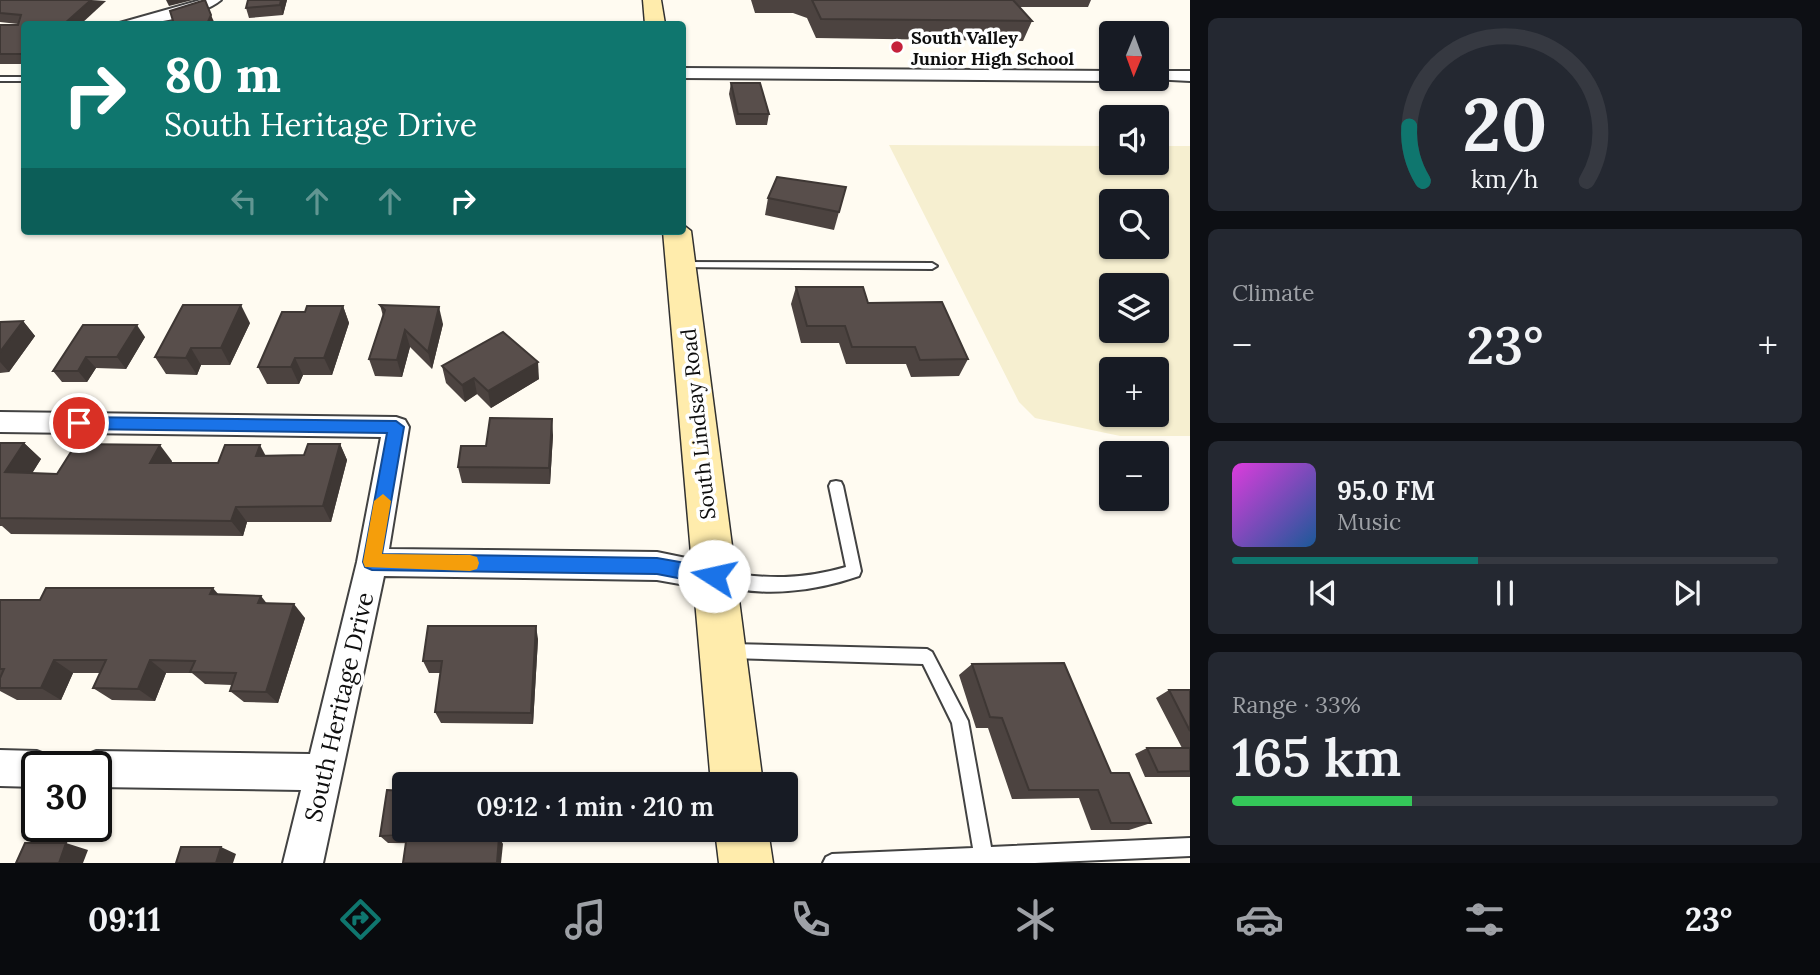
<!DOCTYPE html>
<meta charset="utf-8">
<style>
:root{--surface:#171b24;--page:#242831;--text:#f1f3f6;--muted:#9ea1a6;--line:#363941;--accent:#0f766e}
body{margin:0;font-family:Lora,serif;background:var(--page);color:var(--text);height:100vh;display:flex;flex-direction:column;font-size:26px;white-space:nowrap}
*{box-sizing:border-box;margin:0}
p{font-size:23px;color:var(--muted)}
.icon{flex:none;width:38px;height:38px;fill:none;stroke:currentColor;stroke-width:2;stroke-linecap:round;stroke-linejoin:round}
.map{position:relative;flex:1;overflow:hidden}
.side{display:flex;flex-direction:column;gap:18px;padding:18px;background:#0d0f14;width:630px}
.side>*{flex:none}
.hud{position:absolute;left:21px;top:21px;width:665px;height:214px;border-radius:7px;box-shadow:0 2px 5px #0004;background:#0f766e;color:#fff;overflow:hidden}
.needle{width:46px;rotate:181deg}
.controls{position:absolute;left:1099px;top:21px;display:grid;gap:14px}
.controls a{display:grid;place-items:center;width:70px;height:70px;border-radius:7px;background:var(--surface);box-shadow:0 2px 5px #0004;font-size:35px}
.speed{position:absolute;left:21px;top:751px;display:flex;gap:14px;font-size:35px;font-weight:700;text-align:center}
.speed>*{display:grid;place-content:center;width:91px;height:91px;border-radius:50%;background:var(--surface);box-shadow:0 2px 5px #0004;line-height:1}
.speed .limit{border:4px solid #111;border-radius:10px;background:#fff;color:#111}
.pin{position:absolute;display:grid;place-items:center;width:60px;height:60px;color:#fff;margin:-30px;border:4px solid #fff;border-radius:50%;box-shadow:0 2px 7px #0007}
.me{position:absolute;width:77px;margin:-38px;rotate:280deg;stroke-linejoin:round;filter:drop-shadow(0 0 5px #0008)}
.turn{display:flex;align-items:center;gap:24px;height:147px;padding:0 28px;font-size:32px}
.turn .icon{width:91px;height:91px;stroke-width:2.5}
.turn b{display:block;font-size:49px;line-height:60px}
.lanes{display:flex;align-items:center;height:66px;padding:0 28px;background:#0003;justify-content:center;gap:35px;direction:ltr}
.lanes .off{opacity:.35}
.big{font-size:52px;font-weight:600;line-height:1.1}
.side .tile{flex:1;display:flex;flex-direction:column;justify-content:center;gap:10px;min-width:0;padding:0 24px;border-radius:10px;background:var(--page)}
.side .dial{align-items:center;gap:0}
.dial svg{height:182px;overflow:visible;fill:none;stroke:var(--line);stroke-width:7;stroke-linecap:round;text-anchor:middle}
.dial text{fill:var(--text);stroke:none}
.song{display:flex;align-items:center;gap:21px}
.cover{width:84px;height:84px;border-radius:10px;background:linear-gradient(135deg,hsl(300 70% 55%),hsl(210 70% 35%))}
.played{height:7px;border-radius:4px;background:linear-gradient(90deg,var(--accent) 45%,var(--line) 45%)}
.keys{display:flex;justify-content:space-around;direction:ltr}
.heat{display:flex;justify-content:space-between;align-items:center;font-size:38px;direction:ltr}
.charge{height:10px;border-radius:5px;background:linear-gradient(90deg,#34c759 33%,var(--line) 0)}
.trip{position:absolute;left:392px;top:772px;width:406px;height:70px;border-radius:7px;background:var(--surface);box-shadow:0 2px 5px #0004;font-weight:600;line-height:70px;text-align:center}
.dock{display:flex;height:112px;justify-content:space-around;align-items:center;background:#090b0e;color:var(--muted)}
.dock .icon{width:49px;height:49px}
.dock .current{color:var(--accent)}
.dock b{font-size:32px;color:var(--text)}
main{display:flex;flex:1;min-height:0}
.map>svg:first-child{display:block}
.farmland{fill:#f6efd0;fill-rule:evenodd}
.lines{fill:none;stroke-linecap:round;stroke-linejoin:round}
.lane-casing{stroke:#424242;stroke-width:4}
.street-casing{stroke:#424242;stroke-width:4}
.secondary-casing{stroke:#313131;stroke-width:3}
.lane{fill:#fff;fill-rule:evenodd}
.street{fill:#fff;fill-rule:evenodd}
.secondary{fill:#ffecac;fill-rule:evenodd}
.wall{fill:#4c4340}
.shaded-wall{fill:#3e3734}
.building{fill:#584e4b;stroke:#3e3734;stroke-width:2}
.route{fill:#1a73e8;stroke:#114b97;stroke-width:2}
.slow{fill:#f59e0b}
.poi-dot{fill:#c5213c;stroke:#fff;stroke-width:2.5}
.labels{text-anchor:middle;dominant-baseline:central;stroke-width:7;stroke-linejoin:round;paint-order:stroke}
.far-poi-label{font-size:18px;font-weight:bold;fill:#0f0f0f;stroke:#fff;text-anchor:start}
.street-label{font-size:21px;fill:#0f0f0f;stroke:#fff}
.near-street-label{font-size:24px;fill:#0f0f0f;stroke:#fff}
</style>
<main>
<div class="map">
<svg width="1190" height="863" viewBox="0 0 1190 863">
<rect width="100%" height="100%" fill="#fffbf1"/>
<!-- farmland -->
<path class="farmland" d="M 889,145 L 1111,146 L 1111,163 L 1157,163 L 1157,146 L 1190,146 L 1190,436 L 1120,436 L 1035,418 L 1019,402 ZM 1157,201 L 1157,247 L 1111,247 L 1111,201 ZM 1111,285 L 1157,285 L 1157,331 L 1111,331 ZM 1111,369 L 1157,369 L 1157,415 L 1111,415 Z"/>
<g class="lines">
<!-- lane casing -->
<g class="lane-casing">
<g id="lane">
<rect x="0" y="77" width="24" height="4"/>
<polygon points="681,262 932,263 937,266 932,269 677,267 676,265"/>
<path d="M 836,481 L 841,482 L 843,486 L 861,571 L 859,576 C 816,591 760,599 716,583 L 714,578 L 716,573 L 721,572 C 767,579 801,580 846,567 L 829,486 L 831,482 Z"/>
<polygon points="730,644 927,649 932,652 968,721 991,847 1190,838 1190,856 1035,863 823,863 826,857 832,854 973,848 952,723 923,664 730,658 725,656 722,651 725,646"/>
</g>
</g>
<!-- street casing -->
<g class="street-casing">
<g id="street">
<path d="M 201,0 L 221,0 C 199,18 143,26 116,24 Z"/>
<polygon points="682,68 1111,71 1111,79 1117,79 1111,81 682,78"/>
<polygon points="1157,71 1190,71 1190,81 1151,79 1157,79"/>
<polygon points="0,412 396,417 405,420 409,427 389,549 657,552 725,566 729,576 725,586 714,590 657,580 384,576 323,863 283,863 301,790 96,787 96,766 79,766 83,756 96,751 310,754 357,562 381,437 0,432"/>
<polygon points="0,750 37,751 50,756 54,766 37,766 37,787 0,786"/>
</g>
</g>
<!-- secondary casing -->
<g class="secondary-casing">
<g id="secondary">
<polygon points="643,0 661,0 665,24 645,24"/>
<polygon points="682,224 691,231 763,784 711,784 663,231 682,231"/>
<polygon points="715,830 768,830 773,863 719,863"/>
</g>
</g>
<!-- lane -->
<use href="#lane" class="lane"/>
<!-- street -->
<use href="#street" class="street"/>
<!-- secondary -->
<use href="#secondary" class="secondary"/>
</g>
<!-- wall -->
<g class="wall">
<polygon points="0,0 106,1 24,24 24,64 0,64 0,25 18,25 18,24 0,22"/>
<polygon points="248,0 287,0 283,15 249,18 246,8"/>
<polygon points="751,0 1091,0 1088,7 1019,7 1032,21 1023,41 816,38 807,18 793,13 755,13"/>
<polygon points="731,83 769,114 767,125 736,125 729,94"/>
<polygon points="846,187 834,230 765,215 768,198"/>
<polygon points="796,287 868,303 968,359 959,376 911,377 906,364 846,364 839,343 801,343 791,304"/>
<polygon points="380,305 443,324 432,369 410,347 402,377 375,376 369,359 383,316"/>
<polygon points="343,306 349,323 332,375 303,375 299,384 267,384 258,367 305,312"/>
<polygon points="23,321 35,336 9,372 0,373 0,322"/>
<polygon points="250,323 230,365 201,365 197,375 166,374 155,357"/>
<polygon points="83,325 145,337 126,369 96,368 87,382 62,382 53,371"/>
<polygon points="442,366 539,379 491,408 477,394 465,402 446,383"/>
<polygon points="553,435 550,484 462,483 458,467 486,446"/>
<polygon points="0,443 24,443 41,459 32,473 57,474 172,461 171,463 218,463 266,456 304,455 340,444 347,460 331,522 247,522 243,536 11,534 2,526 0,526"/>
<polygon points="218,594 267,603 305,618 278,703 244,702 230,691 232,685 205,684 192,673 166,673 155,701 112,700 93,688 100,673 73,673 61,700 17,700 0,691 0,600 40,600"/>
<polygon points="538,639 533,724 441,723 435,712 441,673 429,673 423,661"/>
<polygon points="972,664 1111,773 1151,823 1129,830 1091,830 1079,798 1012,799 988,728 976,728 959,675"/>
<polygon points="1169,690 1190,690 1190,777 1145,777 1135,754 1147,748 1182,748 1156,698"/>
<polygon points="380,836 488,837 503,844 388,843"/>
</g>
<!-- shaded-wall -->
<g class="shaded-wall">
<polygon points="91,0 106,1 81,24 64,24"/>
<polygon points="166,0 193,0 169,6"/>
<polygon points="281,0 287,0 283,15 280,5"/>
<polygon points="211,15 215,24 207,24"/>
<polygon points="241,305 250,323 230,365 221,348"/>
<polygon points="343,306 349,323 332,375 324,358"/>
<polygon points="439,307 443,324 432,369 428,352"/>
<polygon points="23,321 35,336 9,372 0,362 0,352"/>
<polygon points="137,325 145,337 126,369 117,357"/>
<polygon points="405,330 410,347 402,377 397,360"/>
<polygon points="191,348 201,365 197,375 186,358"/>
<polygon points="86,357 96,368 87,382 78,371"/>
<polygon points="295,358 303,375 299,384 291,367"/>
<polygon points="538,362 539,379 491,408 488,391"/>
<polygon points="474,378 477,394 465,402 462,385"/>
<polygon points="552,419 553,435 550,484 549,468"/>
<polygon points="24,443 41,459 23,488 5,472"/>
<polygon points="340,444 347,460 331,522 323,506"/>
<polygon points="160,445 172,461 163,479 150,463"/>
<polygon points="260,445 269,462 256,456"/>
<polygon points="236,507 247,522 243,536 231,521"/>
<polygon points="213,588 225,602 210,594"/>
<polygon points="261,596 272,610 258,603"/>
<polygon points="294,604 305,618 278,703 266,692"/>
<polygon points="536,626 538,639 533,724 531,713"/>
<polygon points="54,660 73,673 61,700 41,688"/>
<polygon points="150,660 166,673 155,701 138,689"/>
<polygon points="484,830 489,830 487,844 483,837"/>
<polygon points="499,837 503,844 501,863 497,863"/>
<polygon points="66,843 88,850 83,863 59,863"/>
<polygon points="221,847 236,854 233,863 216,863"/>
</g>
<!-- building -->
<g class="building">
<polygon points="0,0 91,0 64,24 24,24 24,54 0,54 0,25 18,25 21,15 0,13"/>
<polygon points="205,0 211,15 207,24 174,24 170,11"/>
<polygon points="248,0 281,0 280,5 246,8"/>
<polygon points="812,0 1013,0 1032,21 821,19"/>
<polygon points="731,83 760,83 769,114 738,114"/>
<polygon points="777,177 846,187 839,212 768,198"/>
<polygon points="796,287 863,287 868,303 942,302 968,359 920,360 915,347 852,347 845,326 807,326"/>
<polygon points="183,305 241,305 221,348 191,348 186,358 155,357"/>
<polygon points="380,305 439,307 428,352 405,330 397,360 369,359 385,310"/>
<polygon points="307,306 343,306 324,358 295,358 291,367 258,367 282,312 305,312"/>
<polygon points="23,321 0,352 0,322"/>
<polygon points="83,325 137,325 117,357 86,357 78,371 53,371"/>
<polygon points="503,332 538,362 488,391 474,378 462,385 442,366"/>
<polygon points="490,418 552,419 549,468 458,467 461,446 486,446"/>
<polygon points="0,443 24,443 5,472 57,474 76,444 160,445 150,463 218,463 225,445 260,445 256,456 304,455 308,444 340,444 323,506 236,507 231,521 0,518"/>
<polygon points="46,588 213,588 210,594 261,596 258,603 294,604 266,692 230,691 236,673 190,672 195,661 150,660 138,689 93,688 106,660 54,660 41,688 0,688 0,678 4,669 0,669 0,600 40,600"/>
<polygon points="428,626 536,626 531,713 435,712 442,661 423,661"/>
<polygon points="1064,663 1111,773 1129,773 1151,823 1111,823 1098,790 1029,790 1002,718 990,717 972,664"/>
<polygon points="1169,690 1190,690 1190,731"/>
<polygon points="1147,748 1190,748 1190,771 1158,772"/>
<polygon points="387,790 404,791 404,830 484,830 483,837 499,837 497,863 403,863 407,835 380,836"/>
<polygon points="25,843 66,843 59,863 16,863"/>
<polygon points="181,847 221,847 216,863 176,863"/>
</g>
<!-- route -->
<polygon class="route" points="79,417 396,421 404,427 382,554 657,558 714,568 721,571 723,576 721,582 714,585 657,574 372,570 365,567 363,562 387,433 79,429 71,423"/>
<!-- slow -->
<polygon class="slow" points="383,494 391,501 382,554 470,555 477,557 479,563 477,569 470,571 365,567 363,562 374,501"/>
<!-- markers -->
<circle class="poi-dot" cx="897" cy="47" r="7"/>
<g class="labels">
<!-- far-poi labels -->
<g class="far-poi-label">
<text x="911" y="37">South Valley<tspan x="911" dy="21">Junior High School</tspan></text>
</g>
<!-- street labels -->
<g class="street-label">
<text transform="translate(698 424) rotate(-96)">South Lindsay Road</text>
</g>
<!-- near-street labels -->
<g class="near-street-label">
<text transform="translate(339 707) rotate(-77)">South Heritage Drive</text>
</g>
</g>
</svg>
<div class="controls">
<a><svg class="needle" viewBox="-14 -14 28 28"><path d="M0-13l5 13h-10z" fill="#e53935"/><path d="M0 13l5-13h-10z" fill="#9ea1a6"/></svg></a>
<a><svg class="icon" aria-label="sound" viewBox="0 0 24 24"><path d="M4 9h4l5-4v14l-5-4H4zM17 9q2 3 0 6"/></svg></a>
<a><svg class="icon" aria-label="search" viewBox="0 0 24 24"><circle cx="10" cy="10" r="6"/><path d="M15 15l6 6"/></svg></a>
<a><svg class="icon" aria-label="layers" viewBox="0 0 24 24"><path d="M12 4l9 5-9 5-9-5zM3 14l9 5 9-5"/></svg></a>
<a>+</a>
<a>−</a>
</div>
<div class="speed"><div class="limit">30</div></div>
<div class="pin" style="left:79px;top:423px;background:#d93025"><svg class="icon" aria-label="arrive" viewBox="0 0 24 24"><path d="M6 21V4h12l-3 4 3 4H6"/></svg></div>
<svg class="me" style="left:714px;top:576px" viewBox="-20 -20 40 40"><circle r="19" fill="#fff"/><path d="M0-13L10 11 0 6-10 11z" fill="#1a73e8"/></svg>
<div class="trip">09:12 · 1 min · 210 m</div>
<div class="hud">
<div class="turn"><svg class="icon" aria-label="right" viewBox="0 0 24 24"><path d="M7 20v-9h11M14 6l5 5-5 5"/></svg><div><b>80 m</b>South Heritage Drive</div></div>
<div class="lanes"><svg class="icon off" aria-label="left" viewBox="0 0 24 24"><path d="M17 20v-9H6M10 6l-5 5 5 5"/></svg><svg class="icon off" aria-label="ahead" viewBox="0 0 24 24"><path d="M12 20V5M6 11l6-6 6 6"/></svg><svg class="icon off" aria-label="ahead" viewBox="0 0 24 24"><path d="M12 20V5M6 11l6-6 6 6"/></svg><svg class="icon" aria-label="right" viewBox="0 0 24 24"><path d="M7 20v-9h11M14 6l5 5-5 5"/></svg></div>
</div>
</div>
<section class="side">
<div class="tile dial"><svg viewBox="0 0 100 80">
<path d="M14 69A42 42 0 1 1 86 69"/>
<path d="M14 69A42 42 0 0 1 8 45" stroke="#0f766e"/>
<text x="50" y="56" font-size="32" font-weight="700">20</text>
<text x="50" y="72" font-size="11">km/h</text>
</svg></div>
<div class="tile"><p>Climate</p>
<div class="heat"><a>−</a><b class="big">23°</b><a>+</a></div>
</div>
<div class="tile">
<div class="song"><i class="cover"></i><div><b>95.0 FM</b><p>Music</p></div></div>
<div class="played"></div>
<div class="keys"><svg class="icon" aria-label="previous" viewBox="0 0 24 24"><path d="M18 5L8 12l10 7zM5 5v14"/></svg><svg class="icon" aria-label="pause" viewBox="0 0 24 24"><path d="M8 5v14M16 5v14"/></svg><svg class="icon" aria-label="next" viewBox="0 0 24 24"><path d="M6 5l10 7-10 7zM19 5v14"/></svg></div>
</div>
<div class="tile"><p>Range · 33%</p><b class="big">165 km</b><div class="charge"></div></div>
</section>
</main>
<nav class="dock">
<b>09:11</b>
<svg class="icon current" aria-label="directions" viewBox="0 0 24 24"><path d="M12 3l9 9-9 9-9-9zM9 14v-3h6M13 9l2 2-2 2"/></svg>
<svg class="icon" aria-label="music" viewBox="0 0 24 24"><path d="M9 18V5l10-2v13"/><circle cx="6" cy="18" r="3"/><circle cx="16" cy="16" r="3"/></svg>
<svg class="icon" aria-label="phone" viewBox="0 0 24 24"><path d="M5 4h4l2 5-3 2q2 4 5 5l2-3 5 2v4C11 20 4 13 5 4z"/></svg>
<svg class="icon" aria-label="climate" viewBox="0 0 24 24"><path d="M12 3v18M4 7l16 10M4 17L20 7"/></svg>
<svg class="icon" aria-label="car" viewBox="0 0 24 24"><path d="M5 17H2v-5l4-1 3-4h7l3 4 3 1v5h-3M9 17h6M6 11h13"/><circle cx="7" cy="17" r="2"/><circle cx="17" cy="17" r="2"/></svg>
<svg class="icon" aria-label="filters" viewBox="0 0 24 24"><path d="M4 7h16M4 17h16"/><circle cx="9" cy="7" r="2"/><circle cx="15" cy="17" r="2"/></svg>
<b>23°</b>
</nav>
